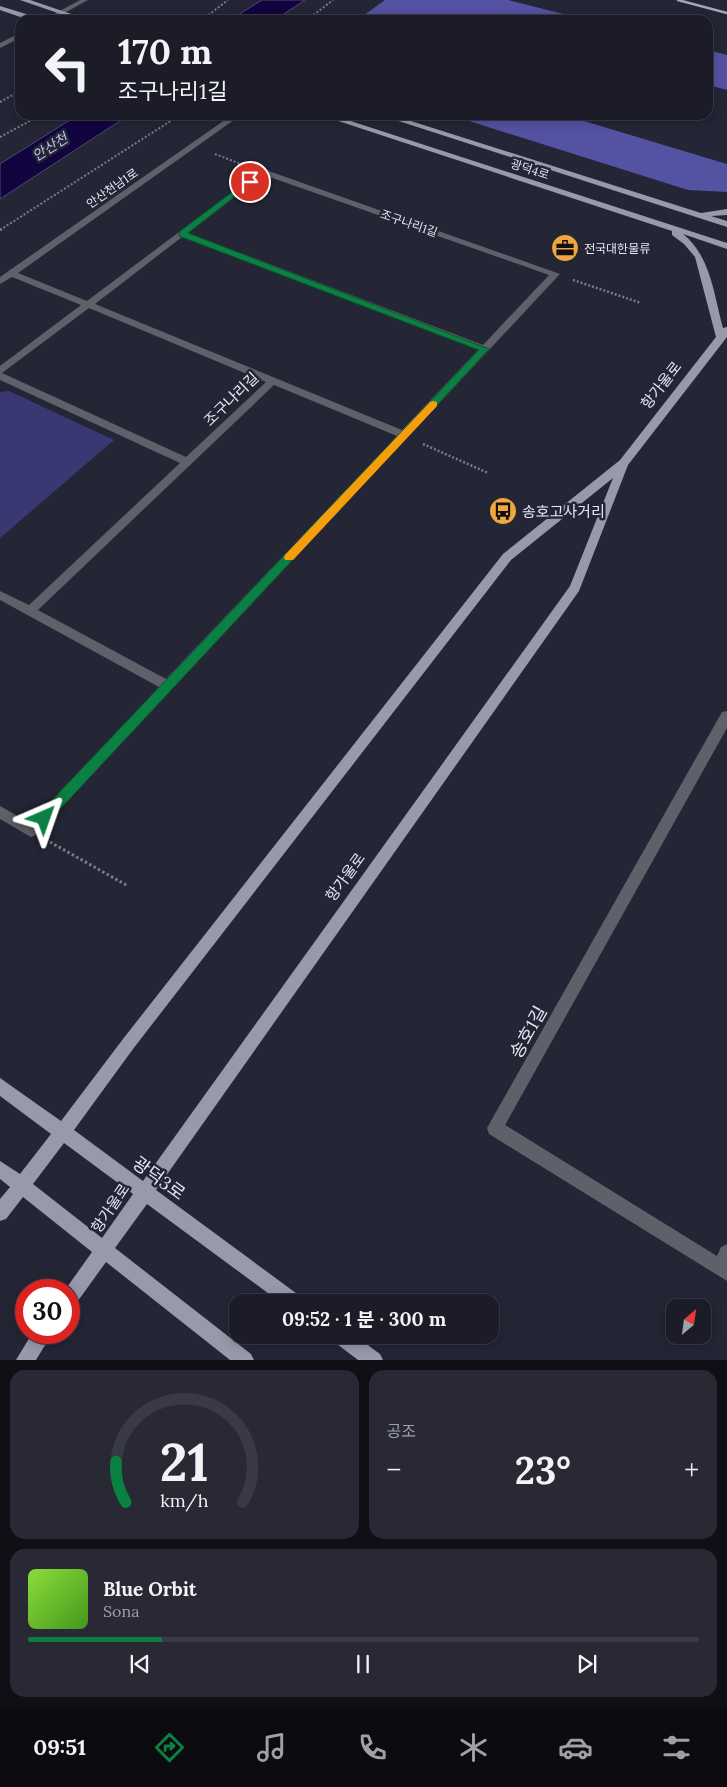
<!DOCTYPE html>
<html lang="ko">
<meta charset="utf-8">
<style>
:root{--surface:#1b1c28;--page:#282934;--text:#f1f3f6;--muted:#a0a1a8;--line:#393a45;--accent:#0b8043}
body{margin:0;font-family:Lora,"Noto Sans KR",serif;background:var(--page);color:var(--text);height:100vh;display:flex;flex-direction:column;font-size:19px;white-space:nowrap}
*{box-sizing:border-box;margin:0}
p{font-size:16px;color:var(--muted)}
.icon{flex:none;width:28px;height:28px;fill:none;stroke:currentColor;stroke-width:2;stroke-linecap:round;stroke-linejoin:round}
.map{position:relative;height:1360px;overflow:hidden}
.details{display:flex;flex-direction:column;gap:10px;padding:10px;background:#0f0f16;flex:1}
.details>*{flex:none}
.banner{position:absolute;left:15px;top:15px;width:698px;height:105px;border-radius:15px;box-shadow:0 2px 12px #0003,0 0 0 1px var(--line);background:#1b1c28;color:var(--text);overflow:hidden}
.needle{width:32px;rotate:29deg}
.controls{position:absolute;left:666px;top:1299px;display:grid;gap:10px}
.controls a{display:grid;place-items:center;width:45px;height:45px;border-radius:10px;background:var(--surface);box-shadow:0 2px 12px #0003,0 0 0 1px var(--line);font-size:25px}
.speed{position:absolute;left:15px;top:1279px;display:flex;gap:10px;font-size:25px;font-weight:700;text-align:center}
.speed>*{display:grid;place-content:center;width:65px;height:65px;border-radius:50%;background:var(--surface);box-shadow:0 2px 12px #0003,0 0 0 1px var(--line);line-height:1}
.speed .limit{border:8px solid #d22;background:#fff;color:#111}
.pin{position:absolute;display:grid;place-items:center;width:42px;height:42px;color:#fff;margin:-21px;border:2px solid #fff;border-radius:50%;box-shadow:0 1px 5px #0007}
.me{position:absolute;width:55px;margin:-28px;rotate:43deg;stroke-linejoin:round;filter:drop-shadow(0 0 4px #0008)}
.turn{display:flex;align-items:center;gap:18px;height:105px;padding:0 20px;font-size:22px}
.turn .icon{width:65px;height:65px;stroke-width:2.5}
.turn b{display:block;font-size:35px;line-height:42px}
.big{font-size:38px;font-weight:700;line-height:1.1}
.details .tile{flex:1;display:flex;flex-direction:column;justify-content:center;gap:8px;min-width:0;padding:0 18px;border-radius:15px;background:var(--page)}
.details .dial{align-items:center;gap:0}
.dial svg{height:130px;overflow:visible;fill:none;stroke:var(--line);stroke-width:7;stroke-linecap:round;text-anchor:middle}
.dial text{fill:var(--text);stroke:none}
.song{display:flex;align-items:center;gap:15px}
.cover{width:60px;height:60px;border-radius:8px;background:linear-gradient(135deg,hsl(90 70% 55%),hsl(100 70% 35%))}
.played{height:5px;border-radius:2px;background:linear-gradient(90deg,var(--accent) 20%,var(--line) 20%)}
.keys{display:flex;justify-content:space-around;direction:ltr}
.heat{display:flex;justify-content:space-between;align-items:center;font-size:28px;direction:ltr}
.details .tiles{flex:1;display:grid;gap:10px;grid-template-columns:1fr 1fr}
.tile:last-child{grid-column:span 2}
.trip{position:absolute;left:229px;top:1294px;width:270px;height:50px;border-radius:15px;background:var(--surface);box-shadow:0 2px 12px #0003,0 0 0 1px var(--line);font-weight:700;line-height:50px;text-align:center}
.dock{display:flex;height:80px;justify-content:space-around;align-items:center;background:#0b0b10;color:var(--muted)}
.dock .icon{width:35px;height:35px}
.dock .current{color:var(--accent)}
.dock b{font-size:22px;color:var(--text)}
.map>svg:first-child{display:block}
.green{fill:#3a3873}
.forest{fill:#5452a2}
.water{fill:#12053f;stroke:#514874}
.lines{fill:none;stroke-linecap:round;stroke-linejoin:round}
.path-far2{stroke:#7b7c89;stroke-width:2;stroke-dasharray:2 2;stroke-linecap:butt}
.path-far1{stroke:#7b7c89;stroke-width:2.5;stroke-dasharray:2 2;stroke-linecap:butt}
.path{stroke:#7b7c89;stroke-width:3;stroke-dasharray:2.5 2.5;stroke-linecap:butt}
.minor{fill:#5f6069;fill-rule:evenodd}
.major{fill:#9899aa;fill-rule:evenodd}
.rail{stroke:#a5a6b3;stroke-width:2.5}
.route{fill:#0b8043;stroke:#07532c}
.slow{fill:#f59e0b}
.labels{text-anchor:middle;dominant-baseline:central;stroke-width:5;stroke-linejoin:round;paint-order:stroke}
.far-street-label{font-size:12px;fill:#e5e6f1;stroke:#242535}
.far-poi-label{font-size:12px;fill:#e5e6f1;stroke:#242535;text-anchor:start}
.far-water-label{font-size:14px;font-style:italic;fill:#bfc1ee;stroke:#242535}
.street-label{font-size:15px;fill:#e5e6f1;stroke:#242535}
.poi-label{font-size:15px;fill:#e5e6f1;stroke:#242535;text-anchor:start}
.near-street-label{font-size:18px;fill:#e5e6f1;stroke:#242535}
</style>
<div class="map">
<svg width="727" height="1360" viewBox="0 0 727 1360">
<rect width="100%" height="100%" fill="#242535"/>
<!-- green -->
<polygon class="green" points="9,391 114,440 0,538 0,392"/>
<!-- forest -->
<g class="forest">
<polygon points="385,0 508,0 587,20 357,20"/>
<polygon points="708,50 727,55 727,90 708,85"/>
<polygon points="450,115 564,115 727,164 727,192 688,190"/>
</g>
<!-- water -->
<g class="water">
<polygon points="262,0 305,0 275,20 230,20"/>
<polygon points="78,115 129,115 0,199 0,164"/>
</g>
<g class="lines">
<!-- path-far2 -->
<g class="path-far2">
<polyline points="202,20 228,0"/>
<polyline points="307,20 333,0"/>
<polyline points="0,102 20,91"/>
<polyline points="0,137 41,115"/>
<polyline points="215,154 241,164"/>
<polyline points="0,230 180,115"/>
</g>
<!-- path-far1 -->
<g class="path-far1">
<polyline points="0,230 2,229"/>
<polyline points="573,280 641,303"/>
<polyline points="423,444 488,473"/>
</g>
<!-- path -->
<polyline class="path" points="50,842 128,886"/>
<!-- minor -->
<g class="minor">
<polygon points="80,0 88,0 52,20 43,20"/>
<polygon points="20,33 20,38 0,48 0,43"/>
<path d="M 232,115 L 241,115 L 18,273 L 87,301 L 263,169 L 560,274 L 36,835 L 31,837 L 0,819 L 0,806 L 30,823 L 159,687 L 0,600 L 0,591 L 29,605 L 180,463 L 0,380 L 0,366 L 81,305 L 12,277 L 0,284 L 0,277 ZM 264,175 L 549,275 L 483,345 L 188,233 ZM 182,237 L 478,350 L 402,430 L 95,304 ZM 89,308 L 266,382 L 186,457 L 2,373 ZM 274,385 L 397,436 L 166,679 L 38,610 Z"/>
<polygon points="727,711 727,728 505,1125 717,1256 721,1247 727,1244 727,1281 489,1134 487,1128 722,712"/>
</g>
<!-- major -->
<g class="major">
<polygon points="20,0 30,0 89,20 78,20"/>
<polygon points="0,6 39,18 40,20 29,20 0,10"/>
<path d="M 320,115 L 332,115 L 727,243 L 727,249 L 683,234 C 711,256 714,296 723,328 L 727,327 L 727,337 L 628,465 L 579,591 L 156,1190 L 300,1296 L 303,1302 L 280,1302 L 147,1204 L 115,1248 L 251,1354 L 254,1360 L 230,1360 L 106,1262 L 75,1305 L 69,1308 L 69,1290 L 65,1290 L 92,1252 L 23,1197 L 6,1219 L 0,1221 L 0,1199 L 10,1187 L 0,1179 L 0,1161 L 20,1174 L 51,1134 L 0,1096 L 0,1078 L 61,1121 L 123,1039 L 503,554 L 620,460 L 716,337 L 695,257 L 684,244 L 672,235 L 672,231 ZM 613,478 L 570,586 L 143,1181 L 74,1130 L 133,1049 L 511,560 ZM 64,1143 L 133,1194 L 102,1238 L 33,1184 Z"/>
<polygon points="380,115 392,115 701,213 727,209 727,215 711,216 727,221 727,227"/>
<polygon points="33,1332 53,1332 36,1360 16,1360"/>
<polygon points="330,1335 354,1335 380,1354 383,1360 358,1360 333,1341"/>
</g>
<!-- rail -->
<polyline class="rail" points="678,0 727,13"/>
</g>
<!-- route -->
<polygon class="route" points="247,181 253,182 188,233 489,349 48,822 44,824 39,822 37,818 39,814 479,350 179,236 179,232"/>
<!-- slow -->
<polygon class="slow" points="433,401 437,402 437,406 293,560 285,560 284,557 285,555 430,402"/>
<!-- icons -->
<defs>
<g id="office-disc" transform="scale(1.4375)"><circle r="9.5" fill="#f0a73e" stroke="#242535"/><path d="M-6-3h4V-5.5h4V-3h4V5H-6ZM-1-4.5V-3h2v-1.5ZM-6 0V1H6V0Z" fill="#111"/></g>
<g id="bus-disc" transform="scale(1.4375)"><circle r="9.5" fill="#f0a73e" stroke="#242535"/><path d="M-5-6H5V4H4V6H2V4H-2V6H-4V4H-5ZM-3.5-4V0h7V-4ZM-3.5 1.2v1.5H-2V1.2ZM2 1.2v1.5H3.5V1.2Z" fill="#111"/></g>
</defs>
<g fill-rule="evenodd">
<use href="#office-disc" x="565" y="248"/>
<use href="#bus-disc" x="503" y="511"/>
</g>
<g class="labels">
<!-- far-street labels -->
<g class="far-street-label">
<text transform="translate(530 169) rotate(18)">광덕4로</text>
<text transform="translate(112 188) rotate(-35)">안산천남1로</text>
<text transform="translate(409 223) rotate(19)">조구나리1길</text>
</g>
<!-- far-poi labels -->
<g class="far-poi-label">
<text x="584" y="248">전국대한물류</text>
</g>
<!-- far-water labels -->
<g class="far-water-label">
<text transform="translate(50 147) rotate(-32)">안산천</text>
</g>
<!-- street labels -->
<g class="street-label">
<text transform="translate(661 385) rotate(-52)">항가울로</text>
<text transform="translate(231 399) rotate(-44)">조구나리길</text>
<text transform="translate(345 877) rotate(-54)">항가울로</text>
<text transform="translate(110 1208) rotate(-56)">항가울로</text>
</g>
<!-- poi labels -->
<g class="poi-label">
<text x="522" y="511">송호고사거리</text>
</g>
<!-- near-street labels -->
<g class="near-street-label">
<text transform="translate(528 1032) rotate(-61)">송호1길</text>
<text transform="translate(159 1178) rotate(36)">광덕3로</text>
</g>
</g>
</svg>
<div class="controls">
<a><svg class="needle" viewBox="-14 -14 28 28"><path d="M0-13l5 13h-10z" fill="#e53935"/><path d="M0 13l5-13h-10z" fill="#a0a1a8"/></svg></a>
</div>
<div class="speed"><div class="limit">30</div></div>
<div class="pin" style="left:250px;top:182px;background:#d93025"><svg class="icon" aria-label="arrive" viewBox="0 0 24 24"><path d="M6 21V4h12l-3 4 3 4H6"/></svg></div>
<svg class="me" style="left:44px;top:818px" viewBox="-20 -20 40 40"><path d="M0-17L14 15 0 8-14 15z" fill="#0b8043" stroke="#fff" stroke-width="4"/></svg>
<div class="trip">09:52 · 1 분 · 300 m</div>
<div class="banner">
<div class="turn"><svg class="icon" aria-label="left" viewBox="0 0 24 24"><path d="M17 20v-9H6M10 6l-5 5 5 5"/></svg><div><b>170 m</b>조구나리1길</div></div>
</div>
</div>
<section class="details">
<div class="tiles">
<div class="tile dial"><svg viewBox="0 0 100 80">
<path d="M14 69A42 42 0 1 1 86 69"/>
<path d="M14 69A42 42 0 0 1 8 44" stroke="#0b8043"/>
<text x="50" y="56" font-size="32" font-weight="700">21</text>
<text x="50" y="72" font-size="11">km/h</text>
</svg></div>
<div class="tile"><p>공조</p>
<div class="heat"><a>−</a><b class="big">23°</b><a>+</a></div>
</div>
<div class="tile">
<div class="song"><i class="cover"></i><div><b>Blue Orbit</b><p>Sona</p></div></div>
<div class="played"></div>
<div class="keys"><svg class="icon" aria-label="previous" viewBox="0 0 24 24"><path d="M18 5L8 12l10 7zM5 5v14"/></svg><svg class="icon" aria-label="pause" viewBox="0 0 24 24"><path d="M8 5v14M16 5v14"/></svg><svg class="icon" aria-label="next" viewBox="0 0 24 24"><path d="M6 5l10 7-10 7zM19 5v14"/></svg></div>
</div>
</div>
</section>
<nav class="dock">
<b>09:51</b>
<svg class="icon current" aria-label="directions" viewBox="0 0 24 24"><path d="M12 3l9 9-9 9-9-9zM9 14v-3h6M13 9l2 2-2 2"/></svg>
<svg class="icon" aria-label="music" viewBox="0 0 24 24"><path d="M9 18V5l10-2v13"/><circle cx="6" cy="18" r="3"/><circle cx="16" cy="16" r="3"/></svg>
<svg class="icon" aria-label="phone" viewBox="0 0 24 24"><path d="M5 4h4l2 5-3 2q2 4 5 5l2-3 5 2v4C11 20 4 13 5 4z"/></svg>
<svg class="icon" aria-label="climate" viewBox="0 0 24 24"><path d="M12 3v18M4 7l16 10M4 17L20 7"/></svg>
<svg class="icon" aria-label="car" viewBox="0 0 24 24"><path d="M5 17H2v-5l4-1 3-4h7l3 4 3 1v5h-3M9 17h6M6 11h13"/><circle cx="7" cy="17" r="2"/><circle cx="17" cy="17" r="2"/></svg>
<svg class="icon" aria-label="filters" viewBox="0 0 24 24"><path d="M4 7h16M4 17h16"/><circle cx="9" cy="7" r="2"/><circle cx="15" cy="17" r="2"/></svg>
</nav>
